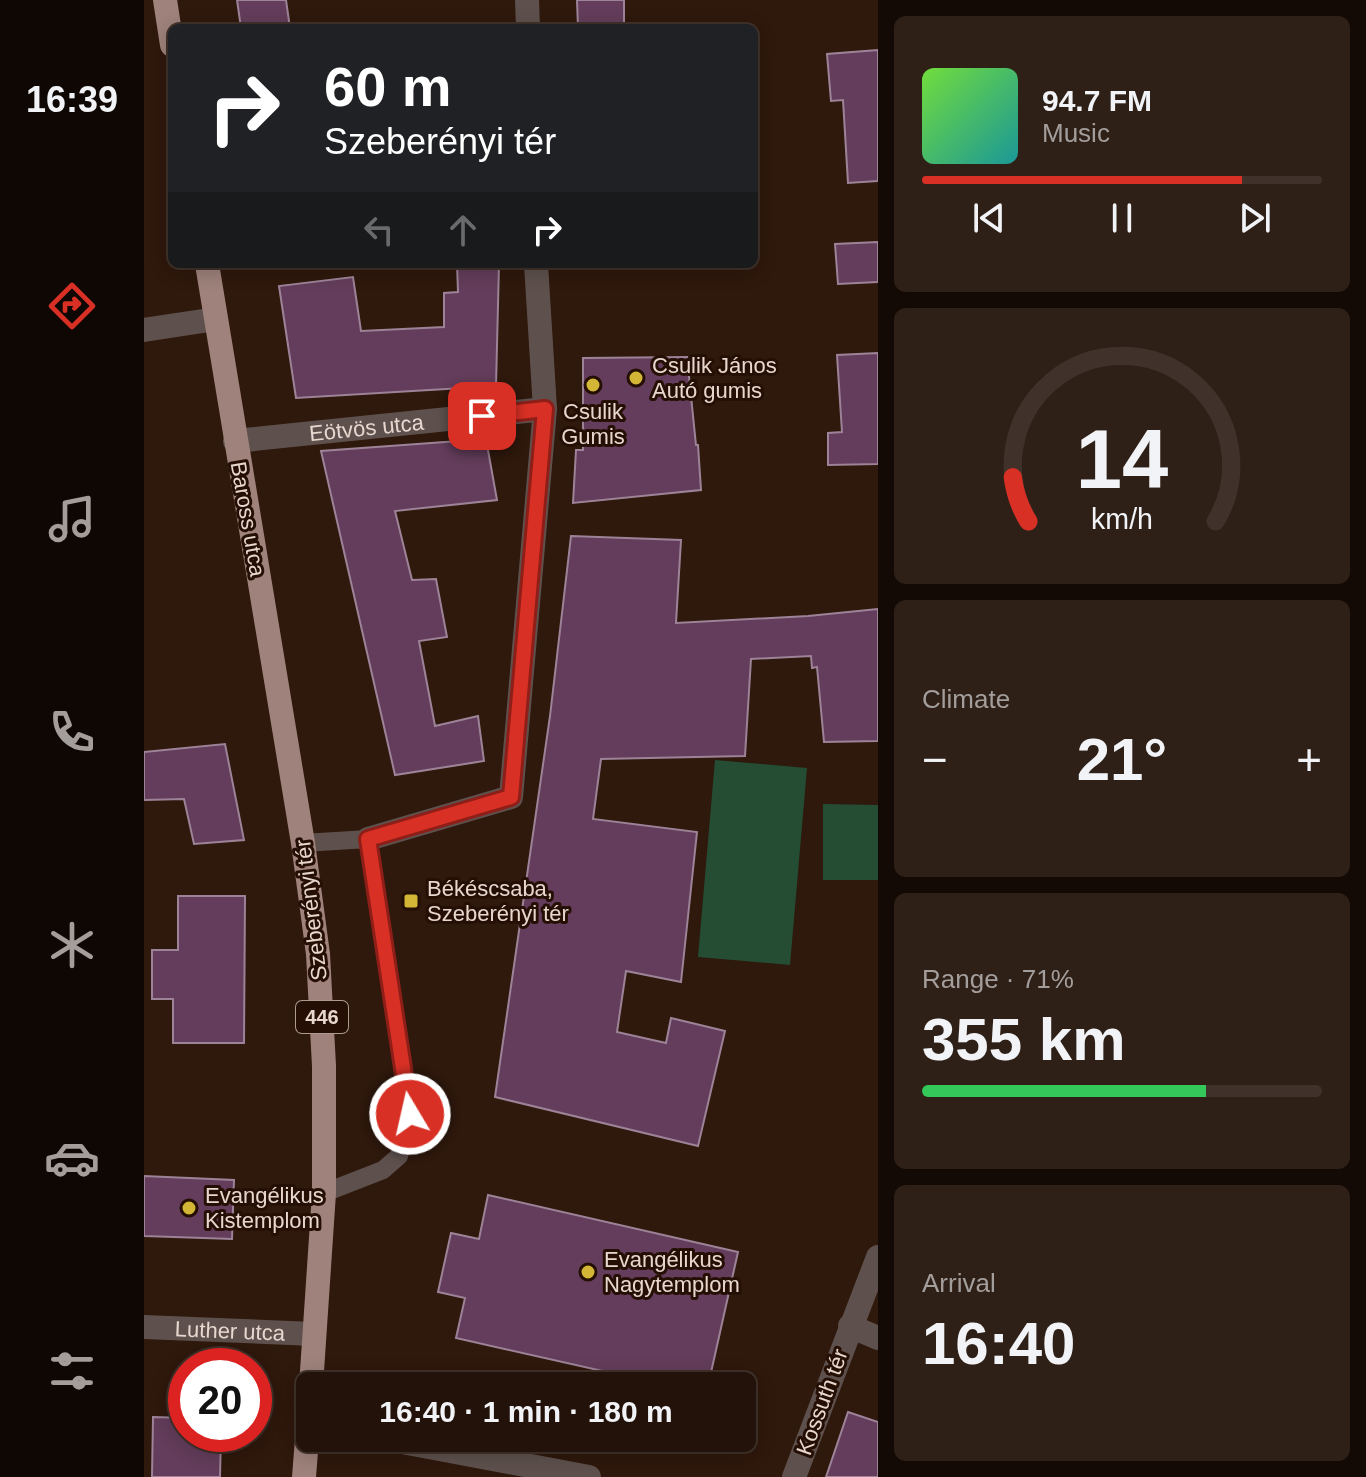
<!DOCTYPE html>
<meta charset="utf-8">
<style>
:root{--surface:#231209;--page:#2f2017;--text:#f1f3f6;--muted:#a39e9c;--line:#40322a;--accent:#d93025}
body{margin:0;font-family:Arial,sans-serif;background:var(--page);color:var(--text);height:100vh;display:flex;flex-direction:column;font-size:30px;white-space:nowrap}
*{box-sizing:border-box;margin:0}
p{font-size:26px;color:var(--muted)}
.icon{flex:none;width:44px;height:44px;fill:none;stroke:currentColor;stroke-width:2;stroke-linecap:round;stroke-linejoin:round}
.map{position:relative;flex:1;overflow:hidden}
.sheet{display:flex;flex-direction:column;gap:16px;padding:16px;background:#130a05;width:488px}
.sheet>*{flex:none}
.guide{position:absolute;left:24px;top:24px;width:590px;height:244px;border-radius:12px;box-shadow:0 4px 20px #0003,0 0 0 2px var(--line);background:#202124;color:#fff;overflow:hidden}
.speed{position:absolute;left:24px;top:1348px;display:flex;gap:16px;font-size:40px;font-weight:700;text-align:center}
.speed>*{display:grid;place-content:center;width:104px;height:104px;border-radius:50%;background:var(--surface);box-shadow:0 4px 20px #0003,0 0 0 2px var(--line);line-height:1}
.speed .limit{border:12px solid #d22;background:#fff;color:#111}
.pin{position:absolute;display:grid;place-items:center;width:68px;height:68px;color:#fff;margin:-34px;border-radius:16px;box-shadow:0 4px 12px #0006}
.me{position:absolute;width:88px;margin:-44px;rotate:351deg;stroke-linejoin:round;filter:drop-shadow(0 0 6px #0008)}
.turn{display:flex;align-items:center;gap:28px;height:168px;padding:0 24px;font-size:36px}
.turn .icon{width:104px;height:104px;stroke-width:2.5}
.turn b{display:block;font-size:56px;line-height:68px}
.lanes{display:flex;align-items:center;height:76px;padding:0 24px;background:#0003;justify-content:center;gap:40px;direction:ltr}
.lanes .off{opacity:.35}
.big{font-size:60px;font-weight:800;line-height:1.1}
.sheet .tile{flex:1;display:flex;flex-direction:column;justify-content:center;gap:12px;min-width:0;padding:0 28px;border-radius:12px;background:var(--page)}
.sheet .dial{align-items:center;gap:0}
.dial svg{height:208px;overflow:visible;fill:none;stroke:var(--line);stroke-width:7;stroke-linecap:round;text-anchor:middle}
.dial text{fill:var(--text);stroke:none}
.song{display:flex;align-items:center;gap:24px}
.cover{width:96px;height:96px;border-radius:12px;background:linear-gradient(135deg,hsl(100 70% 55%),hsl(180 70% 35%))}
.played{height:8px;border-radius:4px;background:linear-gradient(90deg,var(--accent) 80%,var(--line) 80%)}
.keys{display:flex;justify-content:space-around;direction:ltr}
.heat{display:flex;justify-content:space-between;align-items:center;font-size:44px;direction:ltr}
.charge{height:12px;border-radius:6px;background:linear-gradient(90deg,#34c759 71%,var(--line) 0)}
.trip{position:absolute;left:152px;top:1372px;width:460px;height:80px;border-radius:12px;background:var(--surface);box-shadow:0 4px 20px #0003,0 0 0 2px var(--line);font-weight:800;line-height:80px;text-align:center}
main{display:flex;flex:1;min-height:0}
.tabs{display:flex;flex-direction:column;width:144px;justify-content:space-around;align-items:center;background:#0e0704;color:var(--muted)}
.tabs .icon{width:56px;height:56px}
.tabs .active{color:var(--accent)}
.tabs b{font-size:36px;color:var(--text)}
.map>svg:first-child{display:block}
.green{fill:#244d33}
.building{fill:#633d5b;stroke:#9d8397;stroke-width:2}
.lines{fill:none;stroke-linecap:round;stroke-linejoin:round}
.lane{stroke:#5e514d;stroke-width:18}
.street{stroke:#5e514d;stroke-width:24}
.primary{stroke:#9e827b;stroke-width:24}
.route-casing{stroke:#8d1f18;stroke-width:20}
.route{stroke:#d93025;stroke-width:14}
.poi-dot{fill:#d3b635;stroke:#250f04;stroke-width:3}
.labels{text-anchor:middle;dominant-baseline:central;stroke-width:6;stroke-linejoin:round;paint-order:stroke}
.shield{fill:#250f04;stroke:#ad9b92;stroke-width:2}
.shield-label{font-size:20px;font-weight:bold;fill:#e7d7cf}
.poi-label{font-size:22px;fill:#e7d7cf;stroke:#250f04;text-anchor:start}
.street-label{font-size:22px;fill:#e7d7cf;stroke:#250f04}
</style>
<main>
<nav class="tabs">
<b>16:39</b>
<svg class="icon active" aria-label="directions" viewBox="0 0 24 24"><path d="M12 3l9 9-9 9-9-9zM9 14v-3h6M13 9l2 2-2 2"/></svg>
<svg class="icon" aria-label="music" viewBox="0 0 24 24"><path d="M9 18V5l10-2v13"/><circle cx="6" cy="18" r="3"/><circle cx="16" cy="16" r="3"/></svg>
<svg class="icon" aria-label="phone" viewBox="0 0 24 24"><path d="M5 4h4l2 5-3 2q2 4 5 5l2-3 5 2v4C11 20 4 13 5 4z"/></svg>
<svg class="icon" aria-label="climate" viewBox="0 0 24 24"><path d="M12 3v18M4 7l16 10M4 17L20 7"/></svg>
<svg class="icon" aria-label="car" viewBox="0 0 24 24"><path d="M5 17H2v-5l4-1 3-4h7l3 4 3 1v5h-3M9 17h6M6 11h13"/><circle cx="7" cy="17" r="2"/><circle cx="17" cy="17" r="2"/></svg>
<svg class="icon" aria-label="filters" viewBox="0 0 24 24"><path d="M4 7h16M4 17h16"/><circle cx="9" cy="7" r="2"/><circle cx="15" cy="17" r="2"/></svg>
</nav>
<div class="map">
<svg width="734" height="1477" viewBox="0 0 734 1477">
<rect width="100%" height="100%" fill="#2f180c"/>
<!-- green -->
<g class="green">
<polygon points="571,760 663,768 646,965 554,957"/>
<polygon points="679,804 734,805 734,880 679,880"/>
</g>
<!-- building -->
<g class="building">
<polygon points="93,0 142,0 146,28 97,28"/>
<polygon points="433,0 480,0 480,28 434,28"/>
<polygon points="734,50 734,181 704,183 699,100 687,101 683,54"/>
<polygon points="734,242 734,282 694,284 691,244"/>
<polygon points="313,264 355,264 352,386 152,398 135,286 209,277 217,331 300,327 300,293 314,292"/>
<polygon points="734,353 734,464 684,465 684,433 698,432 693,355"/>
<polygon points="543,357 552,445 554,445 557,490 429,503 432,450 439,450 439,358"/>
<polygon points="342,439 353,500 251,511 268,580 292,579 303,637 275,641 291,726 334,716 340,761 251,775 177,451"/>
<polygon points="427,536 537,540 532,623 664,616 734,609 734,741 680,742 673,667 668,668 667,656 607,659 601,756 457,759 449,819 553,832 537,982 482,971 473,1032 522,1043 527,1018 581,1031 554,1146 351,1097 406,716"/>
<polygon points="81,744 100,840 50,844 40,799 0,800 0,752"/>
<polygon points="34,896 101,896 100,1043 29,1043 29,999 8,999 8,950 34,950"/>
<polygon points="0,1176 90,1180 88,1239 0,1236"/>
<polygon points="344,1195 594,1252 564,1386 525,1386 312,1338 321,1298 294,1292 307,1233 335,1239"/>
<polygon points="704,1412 734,1422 734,1477 682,1477"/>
<polygon points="9,1417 42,1418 42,1434 77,1434 76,1477 8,1477"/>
</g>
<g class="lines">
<!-- lane -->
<polyline class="lane" points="159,843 224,839 266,1114 255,1156 239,1170 180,1193"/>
<!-- street -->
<g class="street">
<polyline points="383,0 384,28"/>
<polyline points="0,330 72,319"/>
<path id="s1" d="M 91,441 L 401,409 L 392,264"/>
<polyline points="224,839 367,797 401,409"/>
<polyline points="706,1326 734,1338"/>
<path id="s2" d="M 0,1327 L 170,1334"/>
<polyline points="237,1438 445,1477"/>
<polyline points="650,1477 734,1257"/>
</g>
<!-- primary -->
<g class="primary">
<polyline points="21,0 28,45"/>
<polyline points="63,264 159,843 174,954 180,1066 180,1193 167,1386"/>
<polyline points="160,1477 166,1401"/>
</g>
</g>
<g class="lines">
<!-- route casing -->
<g class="route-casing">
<polyline id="route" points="266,1114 224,839 367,797 401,409 338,416"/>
</g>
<!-- route -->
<use href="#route" class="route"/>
</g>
<!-- markers -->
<g class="poi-dot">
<circle cx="492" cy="378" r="8"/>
<circle cx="449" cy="385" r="8"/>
<rect x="259" y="893" width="16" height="16" rx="4"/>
<circle cx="45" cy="1208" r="8"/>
<circle cx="444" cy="1272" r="8"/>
</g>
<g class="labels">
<!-- shield labels -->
<rect class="shield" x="152" y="1001" width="52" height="32" rx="6"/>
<g class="shield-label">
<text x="178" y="1017">446</text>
</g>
<!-- poi labels -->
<g class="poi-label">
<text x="508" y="365">Csulik János<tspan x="508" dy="25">Autó gumis</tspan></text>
<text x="449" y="411" text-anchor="middle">Csulik<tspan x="449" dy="25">Gumis</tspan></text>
<text x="283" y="888">Békéscsaba,<tspan x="283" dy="25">Szeberényi tér</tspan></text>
<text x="61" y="1195">Evangélikus<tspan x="61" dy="25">Kistemplom</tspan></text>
<text x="460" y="1259">Evangélikus<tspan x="460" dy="25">Nagytemplom</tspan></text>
</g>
<!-- street labels -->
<g class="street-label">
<text stroke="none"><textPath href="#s1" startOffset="132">Eötvös utca</textPath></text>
<text transform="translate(104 519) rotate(80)">Baross utca</text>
<text transform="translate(167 910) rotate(-97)">Szeberényi tér</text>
<text stroke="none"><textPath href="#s2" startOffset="86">Luther utca</textPath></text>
<text transform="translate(678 1402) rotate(-70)">Kossuth tér</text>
</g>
</g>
</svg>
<div class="speed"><div class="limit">20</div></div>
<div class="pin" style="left:338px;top:416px;background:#d93025"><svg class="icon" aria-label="arrive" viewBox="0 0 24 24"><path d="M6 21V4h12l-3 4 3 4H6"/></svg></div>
<svg class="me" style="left:266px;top:1114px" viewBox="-20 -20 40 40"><circle r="17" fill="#d93025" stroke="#fff" stroke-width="3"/><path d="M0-11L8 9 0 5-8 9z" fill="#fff"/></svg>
<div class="trip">16:40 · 1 min · 180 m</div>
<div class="guide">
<div class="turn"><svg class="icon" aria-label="right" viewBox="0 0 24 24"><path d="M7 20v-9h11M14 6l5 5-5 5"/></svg><div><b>60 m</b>Szeberényi tér</div></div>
<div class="lanes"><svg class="icon off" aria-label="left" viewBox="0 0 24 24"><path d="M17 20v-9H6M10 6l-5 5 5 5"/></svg><svg class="icon off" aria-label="ahead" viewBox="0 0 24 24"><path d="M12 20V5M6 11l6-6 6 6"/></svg><svg class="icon" aria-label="right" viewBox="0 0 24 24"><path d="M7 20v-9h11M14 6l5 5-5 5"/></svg></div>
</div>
</div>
<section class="sheet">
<div class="tile">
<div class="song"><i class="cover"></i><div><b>94.7 FM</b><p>Music</p></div></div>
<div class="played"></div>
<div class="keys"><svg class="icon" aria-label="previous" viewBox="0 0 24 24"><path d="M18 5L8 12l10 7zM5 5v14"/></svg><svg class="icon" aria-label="pause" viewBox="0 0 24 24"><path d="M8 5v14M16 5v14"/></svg><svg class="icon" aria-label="next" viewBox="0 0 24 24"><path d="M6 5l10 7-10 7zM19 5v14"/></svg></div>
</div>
<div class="tile dial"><svg viewBox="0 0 100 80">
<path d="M14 69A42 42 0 1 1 86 69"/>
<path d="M14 69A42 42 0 0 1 8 52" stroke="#d93025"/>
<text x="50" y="56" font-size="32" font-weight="700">14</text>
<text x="50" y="72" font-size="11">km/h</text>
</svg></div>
<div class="tile"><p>Climate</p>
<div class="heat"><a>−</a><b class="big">21°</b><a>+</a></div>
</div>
<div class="tile"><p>Range · 71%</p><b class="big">355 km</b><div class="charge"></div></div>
<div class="tile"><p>Arrival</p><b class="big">16:40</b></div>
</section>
</main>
